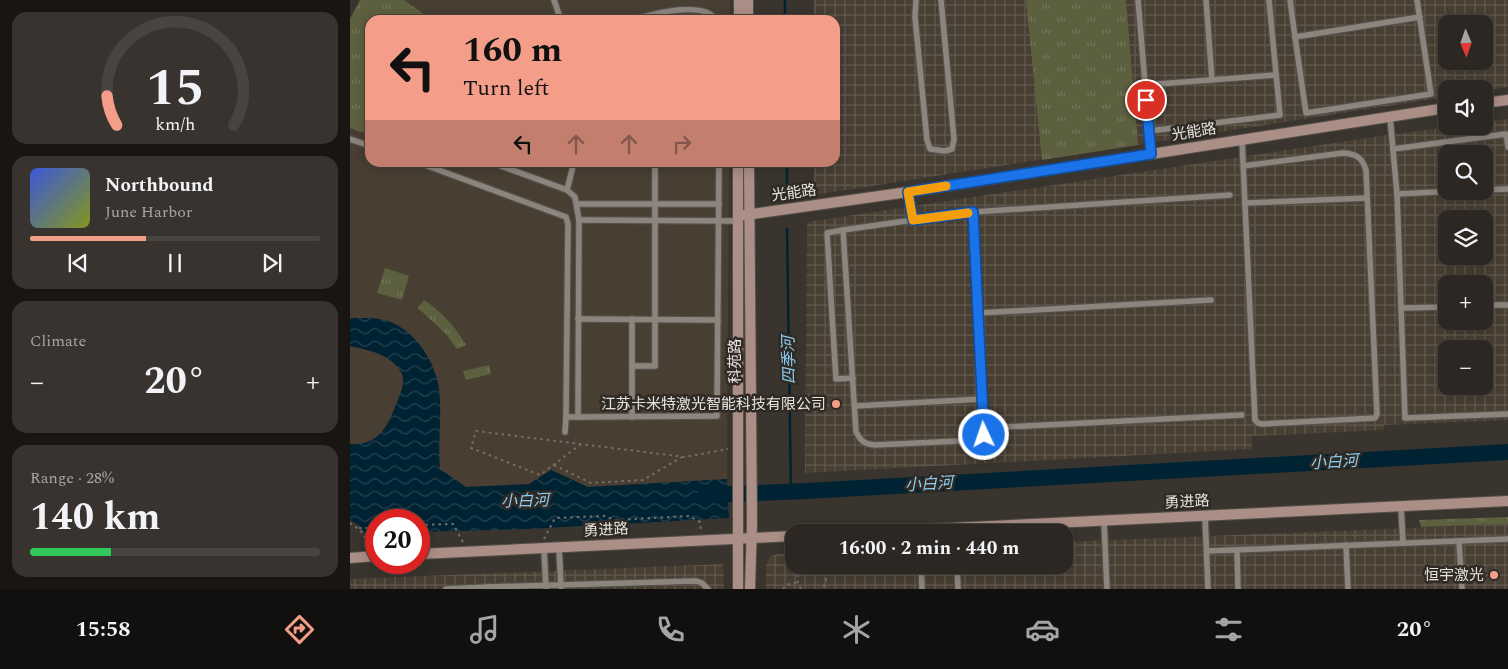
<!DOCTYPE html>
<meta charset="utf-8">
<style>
:root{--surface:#2c2722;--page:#38332f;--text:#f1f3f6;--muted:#a6a5a5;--line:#484440;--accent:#f49e89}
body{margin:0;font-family:Spectral,"Noto Sans SC",serif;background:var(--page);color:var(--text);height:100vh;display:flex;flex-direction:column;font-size:19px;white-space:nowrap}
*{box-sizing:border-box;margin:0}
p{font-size:16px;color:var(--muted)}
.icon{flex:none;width:28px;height:28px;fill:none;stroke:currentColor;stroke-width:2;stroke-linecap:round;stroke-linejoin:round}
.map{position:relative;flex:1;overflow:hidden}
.details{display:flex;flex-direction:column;gap:12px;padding:12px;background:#181513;width:350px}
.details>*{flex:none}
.top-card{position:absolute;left:15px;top:15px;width:475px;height:152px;border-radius:15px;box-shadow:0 2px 12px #0003,0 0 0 1px var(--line);background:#f49e89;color:#111;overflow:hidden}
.needle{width:32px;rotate:178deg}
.controls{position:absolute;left:1088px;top:15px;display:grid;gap:10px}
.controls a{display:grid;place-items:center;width:55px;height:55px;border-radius:10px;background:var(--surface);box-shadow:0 2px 12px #0003,0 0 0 1px var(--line);font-size:25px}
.speed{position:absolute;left:15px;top:509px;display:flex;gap:10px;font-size:25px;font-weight:700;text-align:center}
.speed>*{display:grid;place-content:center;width:65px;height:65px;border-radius:50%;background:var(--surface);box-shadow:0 2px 12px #0003,0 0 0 1px var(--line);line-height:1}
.speed .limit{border:8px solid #d22;background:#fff;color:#111}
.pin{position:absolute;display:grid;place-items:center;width:42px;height:42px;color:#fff;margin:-21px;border:2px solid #fff;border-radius:50%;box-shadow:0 1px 5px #0007}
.me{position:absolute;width:55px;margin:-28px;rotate:357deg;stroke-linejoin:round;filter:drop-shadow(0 0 4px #0008)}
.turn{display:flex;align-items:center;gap:18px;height:105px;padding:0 15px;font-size:22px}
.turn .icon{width:65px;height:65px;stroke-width:2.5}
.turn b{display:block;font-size:35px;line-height:42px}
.lanes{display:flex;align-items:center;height:48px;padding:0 15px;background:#0003;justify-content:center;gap:25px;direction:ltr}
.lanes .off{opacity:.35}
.big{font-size:38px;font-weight:700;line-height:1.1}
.details .tile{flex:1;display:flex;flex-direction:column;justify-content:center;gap:8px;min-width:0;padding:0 18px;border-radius:15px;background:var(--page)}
.details .dial{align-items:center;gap:0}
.dial svg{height:130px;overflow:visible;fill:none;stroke:var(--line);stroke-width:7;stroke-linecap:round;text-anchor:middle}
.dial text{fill:var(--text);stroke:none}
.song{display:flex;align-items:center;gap:15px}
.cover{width:60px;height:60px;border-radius:8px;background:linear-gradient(135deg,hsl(230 70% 55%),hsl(70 70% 35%))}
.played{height:5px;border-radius:2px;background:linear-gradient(90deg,var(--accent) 40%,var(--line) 40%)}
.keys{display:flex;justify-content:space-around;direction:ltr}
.heat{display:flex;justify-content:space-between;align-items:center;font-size:28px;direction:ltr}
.charge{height:8px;border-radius:4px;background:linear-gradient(90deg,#34c759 28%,var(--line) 0)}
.trip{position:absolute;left:435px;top:524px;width:288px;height:50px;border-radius:15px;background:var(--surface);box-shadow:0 2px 12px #0003,0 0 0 1px var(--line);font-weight:700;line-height:50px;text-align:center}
.tabs{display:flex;height:80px;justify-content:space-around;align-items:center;background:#12100e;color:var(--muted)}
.tabs .icon{width:35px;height:35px}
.tabs .selected{color:var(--accent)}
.tabs b{font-size:22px;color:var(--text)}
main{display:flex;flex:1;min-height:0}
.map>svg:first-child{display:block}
.built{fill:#483e32}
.industrial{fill:url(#industrial-grid);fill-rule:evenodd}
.grass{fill:url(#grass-tufts)}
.water{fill:url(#water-waves)}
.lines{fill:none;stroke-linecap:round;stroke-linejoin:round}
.stream{stroke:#002334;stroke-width:2.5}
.river{stroke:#002334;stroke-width:16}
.lane-casing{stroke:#54504a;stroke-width:8}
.secondary-casing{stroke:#54504a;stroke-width:12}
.path{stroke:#75706b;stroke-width:2;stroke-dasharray:2.5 4;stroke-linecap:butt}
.lane{stroke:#8c857e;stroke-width:5.5}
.secondary{stroke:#ab8e86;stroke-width:10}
.route-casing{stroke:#114b97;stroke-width:12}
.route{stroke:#1a73e8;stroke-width:9}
.slow{stroke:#f59e0b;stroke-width:9}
.poi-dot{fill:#f49e89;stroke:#302a24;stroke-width:2}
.labels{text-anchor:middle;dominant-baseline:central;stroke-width:5;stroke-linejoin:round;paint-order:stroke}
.street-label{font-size:15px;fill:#e6e3df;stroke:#302a24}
.poi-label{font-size:15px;fill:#e6e3df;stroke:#302a24;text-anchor:end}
.water-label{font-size:16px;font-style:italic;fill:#8bcdf0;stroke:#302a24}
</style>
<main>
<section class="details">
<div class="tile dial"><svg viewBox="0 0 100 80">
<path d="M14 69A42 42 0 1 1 86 69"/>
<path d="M14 69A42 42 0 0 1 8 51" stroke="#f49e89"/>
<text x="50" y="56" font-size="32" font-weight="700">15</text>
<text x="50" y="72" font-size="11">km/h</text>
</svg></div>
<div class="tile">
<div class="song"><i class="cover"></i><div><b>Northbound</b><p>June Harbor</p></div></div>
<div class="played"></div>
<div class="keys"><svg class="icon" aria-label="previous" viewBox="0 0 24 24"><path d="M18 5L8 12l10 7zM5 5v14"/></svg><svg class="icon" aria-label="pause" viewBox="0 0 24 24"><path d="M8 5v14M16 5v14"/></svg><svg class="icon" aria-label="next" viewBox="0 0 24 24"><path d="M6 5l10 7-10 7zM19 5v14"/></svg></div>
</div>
<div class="tile"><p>Climate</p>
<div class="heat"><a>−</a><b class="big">20°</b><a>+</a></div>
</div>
<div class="tile"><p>Range · 28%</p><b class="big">140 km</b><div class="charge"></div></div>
</section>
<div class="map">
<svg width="1158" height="589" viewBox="0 0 1158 589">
<defs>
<pattern id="industrial-grid" width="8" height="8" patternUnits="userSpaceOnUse" patternTransform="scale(1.25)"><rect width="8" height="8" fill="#483e32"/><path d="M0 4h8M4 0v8" fill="none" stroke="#625a4f"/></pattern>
<pattern id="grass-tufts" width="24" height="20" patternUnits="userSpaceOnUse" patternTransform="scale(1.25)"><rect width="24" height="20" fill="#5c603f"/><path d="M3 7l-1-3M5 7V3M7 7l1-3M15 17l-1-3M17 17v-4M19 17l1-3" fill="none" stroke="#73775a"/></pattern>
<pattern id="water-waves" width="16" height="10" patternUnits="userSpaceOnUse" patternTransform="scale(1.25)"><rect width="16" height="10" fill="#002334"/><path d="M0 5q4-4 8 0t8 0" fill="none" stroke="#254351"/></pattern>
</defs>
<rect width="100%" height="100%" fill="#3a342e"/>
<!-- built -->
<polygon class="built" points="10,0 380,0 380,20 20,20 20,162 379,163 377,479 238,487 201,470 179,484 116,487 0,485 0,19"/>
<!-- industrial -->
<g class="industrial">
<path d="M 464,0 L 1158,0 L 1158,87 L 1134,91 L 1134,89 L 1096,89 L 1096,97 L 464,195 L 464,163 L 485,162 L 485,20 L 464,20 ZM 1096,24 L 1134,24 L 1134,61 L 1096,61 Z"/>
<path d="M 1158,119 L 1158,420 L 1034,425 L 1034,430 L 902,436 L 902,449 L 455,473 L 457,222 L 1010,139 L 1105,126 L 1134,126 L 1134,122 ZM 1096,154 L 1134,154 L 1134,191 L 1096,191 ZM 1096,219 L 1134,219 L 1134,256 L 1096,256 ZM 1096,284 L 1134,284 L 1134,321 L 1096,321 ZM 1096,349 L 1134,349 L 1134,386 L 1096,386 Z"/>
<polygon points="1158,524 1158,589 416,589 416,566 418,560 421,556 428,554 444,554 444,565 714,565 714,542"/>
<polygon points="373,564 374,589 0,589 0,579"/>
</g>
<!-- grass -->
<g class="grass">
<polygon points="10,0 54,0 82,20 20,20 20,135 0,128 0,19"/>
<polygon points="676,0 776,0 788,145 692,160"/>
<polygon points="35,268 59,276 52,300 27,293"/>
<path d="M 74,300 C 92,312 105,326 116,345 L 107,349 L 95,333 L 68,308 Z"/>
<polygon points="139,365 141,374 116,380 113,371"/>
<polygon points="1158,517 1158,524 1071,527 1069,520"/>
</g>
<!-- water -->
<path class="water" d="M 0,318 C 12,318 27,317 38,321 C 69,332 90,369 90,400 C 91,423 88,446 90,469 L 116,487 L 179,484 L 201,470 L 238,487 L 377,479 L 379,518 L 178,529 L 69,532 L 69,520 L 26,520 L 26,534 L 16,534 L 9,525 L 0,520 L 0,444 C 30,446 38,425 47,402 C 51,392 56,382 51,372 C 41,354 18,350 0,346 Z"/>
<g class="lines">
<!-- stream -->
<g class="stream">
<polyline points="435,0 435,20"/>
<polyline points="437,162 437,190"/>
<polyline points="437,229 441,492"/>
</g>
<!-- river -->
<polyline class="river" points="356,495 456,491 1158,452"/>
<!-- lane casing -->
<g class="lane-casing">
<g id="lane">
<polyline points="204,0 211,20"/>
<polyline points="566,0 565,17 577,140 580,149 595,151 602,149 604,139 591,0"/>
<polyline points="788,0 801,154"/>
<polyline points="856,0 862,80"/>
<polyline points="940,0 945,37"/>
<polyline points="1067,0 1081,94 956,113 945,37 1070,17"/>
<path d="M 282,20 C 304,14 352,0 367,20"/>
<polyline points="795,85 926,75"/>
<polyline points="1040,117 1047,194 1055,418 1158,414"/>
<polyline points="799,131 930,115 919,0"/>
<polyline points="0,139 20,146"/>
<path d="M 892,140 L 905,420 L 908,423 L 912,424 L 1025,418 L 1027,414 L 1016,170 C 1012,157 1006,154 993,153 L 893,166"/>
<polyline points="1043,149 1156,134 1158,147"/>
<polyline points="67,162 216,217 218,224 216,417 228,417"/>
<polyline points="140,162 217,190 225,197 229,220 228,417 367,416 369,162"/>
<polyline points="217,190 224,162"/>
<polyline points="1134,190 1158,189"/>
<path d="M 558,192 L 563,220 L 493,230 L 506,432 C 511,441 514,444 525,445 L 630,440 L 634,435 L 623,212 L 563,220"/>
<polyline points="1047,194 1106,191"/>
<polyline points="895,203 1017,198"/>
<polyline points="227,204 369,204"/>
<polyline points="623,212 880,195"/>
<polyline points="229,220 388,221"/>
<polyline points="493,230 477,233 486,379 503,378"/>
<polyline points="1134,305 1158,305"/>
<polyline points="1051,308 1096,307"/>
<polyline points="628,313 861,300"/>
<polyline points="228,319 368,320"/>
<polyline points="282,319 282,417"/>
<polyline points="282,366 305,366 305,162"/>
<polyline points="505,406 632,399"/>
<polyline points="634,428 892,415"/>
<polyline points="215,432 216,417"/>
<polyline points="1051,507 1053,543"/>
<polyline points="855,516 858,589"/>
<polyline points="754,521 757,589"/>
<polyline points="1109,541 1112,589"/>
<polyline points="996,545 998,589"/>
<polyline points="194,548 196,589"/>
<polyline points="209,548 211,587"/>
<polyline points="887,550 888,589"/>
<polyline points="857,551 1158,539"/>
<polyline points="571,565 572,589"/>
<polyline points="607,565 608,589"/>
<polyline points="96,589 138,587"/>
<polyline points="138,589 138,587 346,581 352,583 358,589"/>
</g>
</g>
<!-- secondary casing -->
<g class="secondary-casing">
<g id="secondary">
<polyline points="398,0 398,20"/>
<polyline points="389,20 389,0"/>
<polyline points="1134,103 1158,100"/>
<polyline points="399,162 402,523 400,589"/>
<polyline points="388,216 558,192 1096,108"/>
<polyline points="518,532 1158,501"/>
<polyline points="69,554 444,536"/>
<polyline points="0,558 26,556"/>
<polyline points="388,589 388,162"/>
</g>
</g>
<!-- path -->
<g class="path">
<polyline points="231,444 190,475 121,448 126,431 335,457 378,449"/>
<polyline points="204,465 241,483 293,480 332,457"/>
<polyline points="0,523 11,531 21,548"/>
<polyline points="69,525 103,524 113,542"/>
<polyline points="9,528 26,528"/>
<polyline points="194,539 205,518 254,516 265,520 339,516 350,522 351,531"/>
<polyline points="433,589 436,585 448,582"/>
<path d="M 451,589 C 432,560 492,560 472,589"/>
</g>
<!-- lane -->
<use href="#lane" class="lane"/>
<!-- secondary -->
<use href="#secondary" class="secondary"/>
</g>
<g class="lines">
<!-- route casing -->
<g class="route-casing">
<polyline id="route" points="634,435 623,212 563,220 558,192 801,154 796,100"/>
</g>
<!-- route -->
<use href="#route" class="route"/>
<!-- slow -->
<polyline class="slow" points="596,186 558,192 563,220 618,213"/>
</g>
<!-- markers -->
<g class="poi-dot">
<circle cx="486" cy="404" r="5"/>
<circle cx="1144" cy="575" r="5"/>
</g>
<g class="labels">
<!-- street labels -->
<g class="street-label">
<text transform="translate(844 132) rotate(-9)">光能路</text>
<text transform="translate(444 193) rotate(-8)">光能路</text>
<text transform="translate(385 361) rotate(-90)">科苑路</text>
<text transform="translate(837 502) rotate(-3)">勇进路</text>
<text transform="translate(256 530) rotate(-3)">勇进路</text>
</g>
<!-- poi labels -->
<g class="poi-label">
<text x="476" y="404">江苏卡米特激光智能科技有限公司</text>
<text x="1134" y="575">恒宇激光</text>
</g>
<!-- water labels -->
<g class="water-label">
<text transform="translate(439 360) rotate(-91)">四季河</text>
<text transform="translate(984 462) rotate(-3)">小白河</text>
<text transform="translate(579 484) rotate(-3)">小白河</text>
<text transform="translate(175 501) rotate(-2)">小白河</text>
</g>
</g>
</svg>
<div class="controls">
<a><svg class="needle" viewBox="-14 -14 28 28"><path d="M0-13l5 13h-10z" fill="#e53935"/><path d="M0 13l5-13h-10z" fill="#a6a5a5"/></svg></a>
<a><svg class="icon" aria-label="sound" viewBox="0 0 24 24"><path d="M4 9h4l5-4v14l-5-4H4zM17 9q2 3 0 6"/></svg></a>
<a><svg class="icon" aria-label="search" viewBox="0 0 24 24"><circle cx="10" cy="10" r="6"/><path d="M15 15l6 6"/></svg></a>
<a><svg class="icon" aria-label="layers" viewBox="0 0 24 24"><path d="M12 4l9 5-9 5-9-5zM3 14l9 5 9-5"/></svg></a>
<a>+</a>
<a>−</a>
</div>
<div class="speed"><div class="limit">20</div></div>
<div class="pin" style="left:796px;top:100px;background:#d93025"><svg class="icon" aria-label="arrive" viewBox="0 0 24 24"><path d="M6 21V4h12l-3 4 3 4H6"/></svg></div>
<svg class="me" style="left:634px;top:435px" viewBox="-20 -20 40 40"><circle r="17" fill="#1a73e8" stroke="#fff" stroke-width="3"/><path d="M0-11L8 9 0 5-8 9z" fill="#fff"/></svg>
<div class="trip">16:00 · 2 min · 440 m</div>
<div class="top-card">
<div class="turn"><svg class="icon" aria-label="left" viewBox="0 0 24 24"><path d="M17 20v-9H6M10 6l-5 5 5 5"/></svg><div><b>160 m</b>Turn left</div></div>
<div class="lanes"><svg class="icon" aria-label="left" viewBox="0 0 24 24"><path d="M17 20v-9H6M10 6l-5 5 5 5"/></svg><svg class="icon off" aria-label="ahead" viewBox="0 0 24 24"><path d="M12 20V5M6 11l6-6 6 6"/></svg><svg class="icon off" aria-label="ahead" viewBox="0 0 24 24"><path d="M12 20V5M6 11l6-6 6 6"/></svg><svg class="icon off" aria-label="right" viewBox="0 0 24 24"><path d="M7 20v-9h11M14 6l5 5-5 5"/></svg></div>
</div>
</div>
</main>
<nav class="tabs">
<b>15:58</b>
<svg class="icon selected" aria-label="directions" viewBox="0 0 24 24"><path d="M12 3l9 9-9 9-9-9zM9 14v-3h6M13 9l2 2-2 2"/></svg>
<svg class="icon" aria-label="music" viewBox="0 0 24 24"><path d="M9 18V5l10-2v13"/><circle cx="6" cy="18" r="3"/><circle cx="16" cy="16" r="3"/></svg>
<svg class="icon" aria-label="phone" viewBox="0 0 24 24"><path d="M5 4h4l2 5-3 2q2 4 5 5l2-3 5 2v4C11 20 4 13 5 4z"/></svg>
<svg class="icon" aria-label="climate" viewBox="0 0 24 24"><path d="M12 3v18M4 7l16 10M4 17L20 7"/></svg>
<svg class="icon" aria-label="car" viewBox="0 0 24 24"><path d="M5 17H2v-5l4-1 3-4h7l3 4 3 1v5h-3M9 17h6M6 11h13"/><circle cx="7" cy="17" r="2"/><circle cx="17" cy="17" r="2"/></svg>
<svg class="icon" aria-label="filters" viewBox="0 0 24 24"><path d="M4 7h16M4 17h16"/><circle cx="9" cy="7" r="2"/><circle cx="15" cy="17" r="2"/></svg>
<b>20°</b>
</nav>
